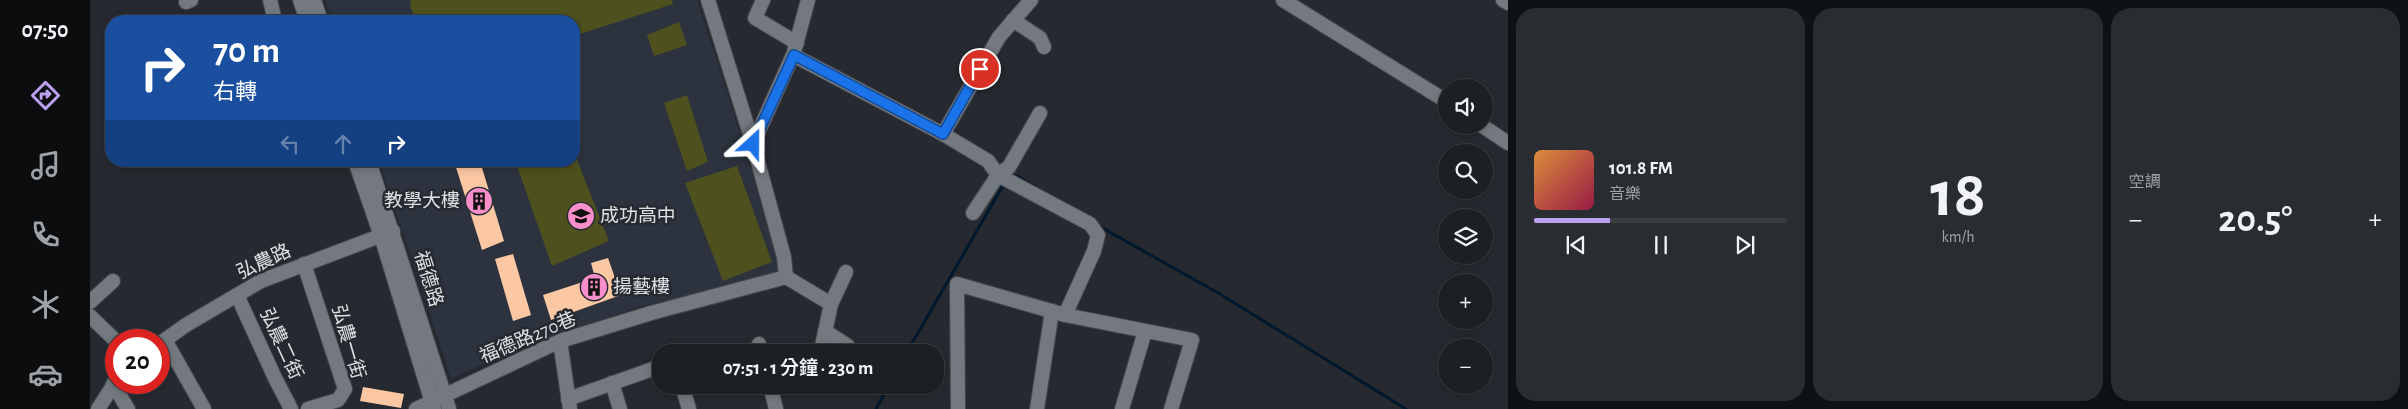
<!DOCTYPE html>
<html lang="zh-TW">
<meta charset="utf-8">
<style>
:root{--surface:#1c2024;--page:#292d31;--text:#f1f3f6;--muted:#a0a3a6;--line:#3a3e41;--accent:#bca0f2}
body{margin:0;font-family:"Alegreya Sans","Noto Sans TC",sans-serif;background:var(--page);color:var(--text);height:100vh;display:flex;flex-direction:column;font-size:19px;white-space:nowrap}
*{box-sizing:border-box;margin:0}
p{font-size:16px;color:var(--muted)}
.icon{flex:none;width:28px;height:28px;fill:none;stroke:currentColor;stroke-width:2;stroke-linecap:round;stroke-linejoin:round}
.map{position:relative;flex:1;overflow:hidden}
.side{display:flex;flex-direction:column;gap:8px;padding:8px;background:#0f1214;width:900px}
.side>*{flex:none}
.guide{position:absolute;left:15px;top:15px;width:475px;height:152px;border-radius:20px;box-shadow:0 2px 8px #0003,0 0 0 1px var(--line);background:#1a4fa0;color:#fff;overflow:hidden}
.fabs{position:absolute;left:1348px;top:79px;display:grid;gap:10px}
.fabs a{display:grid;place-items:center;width:55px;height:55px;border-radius:50%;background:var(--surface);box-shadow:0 2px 8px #0003,0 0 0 1px var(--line);font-size:25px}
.speed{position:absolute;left:15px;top:329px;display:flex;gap:10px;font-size:25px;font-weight:700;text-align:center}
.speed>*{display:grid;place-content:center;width:65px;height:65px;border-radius:50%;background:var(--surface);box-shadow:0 2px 8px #0003,0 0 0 1px var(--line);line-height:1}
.speed .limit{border:8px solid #d22;background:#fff;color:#111}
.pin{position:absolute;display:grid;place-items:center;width:42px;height:42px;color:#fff;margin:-21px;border:2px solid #fff;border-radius:50%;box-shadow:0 1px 5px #0007}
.me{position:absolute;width:55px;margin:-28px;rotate:24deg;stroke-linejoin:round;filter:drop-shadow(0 0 4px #0008)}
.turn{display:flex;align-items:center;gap:18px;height:105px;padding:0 25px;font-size:22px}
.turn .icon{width:65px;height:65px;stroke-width:2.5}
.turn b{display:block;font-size:35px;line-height:42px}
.lanes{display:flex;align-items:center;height:48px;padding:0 25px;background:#0003;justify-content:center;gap:25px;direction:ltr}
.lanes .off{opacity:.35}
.big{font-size:38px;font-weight:600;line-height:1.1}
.side .tile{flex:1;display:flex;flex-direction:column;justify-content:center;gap:8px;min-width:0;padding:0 18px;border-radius:20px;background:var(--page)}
.side .dial{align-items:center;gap:0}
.dial b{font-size:65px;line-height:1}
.song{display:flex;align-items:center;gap:15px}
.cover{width:60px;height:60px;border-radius:8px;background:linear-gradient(135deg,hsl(30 70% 55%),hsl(340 70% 35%))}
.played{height:5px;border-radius:2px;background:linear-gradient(90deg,var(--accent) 30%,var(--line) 30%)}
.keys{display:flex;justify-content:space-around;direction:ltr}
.heat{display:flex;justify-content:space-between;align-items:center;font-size:28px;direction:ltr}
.side .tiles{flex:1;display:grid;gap:8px;grid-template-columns:repeat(3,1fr)}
.trip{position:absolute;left:562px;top:344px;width:292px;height:50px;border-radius:20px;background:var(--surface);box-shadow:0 2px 8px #0003,0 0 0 1px var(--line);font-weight:600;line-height:50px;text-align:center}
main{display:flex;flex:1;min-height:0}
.tab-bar{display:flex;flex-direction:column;width:90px;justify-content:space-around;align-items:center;background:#0b0d0e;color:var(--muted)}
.tab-bar .icon{width:35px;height:35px}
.tab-bar .current{color:var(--accent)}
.tab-bar b{font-size:22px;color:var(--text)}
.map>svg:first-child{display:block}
.built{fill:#2c333e}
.green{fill:#4e501d}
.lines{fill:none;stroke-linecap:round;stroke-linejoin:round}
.stream{stroke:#00182d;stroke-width:3}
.building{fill:#fcc7a3}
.minor-casing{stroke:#45484d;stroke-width:16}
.minor{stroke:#747980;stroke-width:14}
.route-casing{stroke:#114b97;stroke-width:12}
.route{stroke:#1a73e8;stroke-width:9}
.labels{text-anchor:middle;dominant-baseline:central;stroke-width:5;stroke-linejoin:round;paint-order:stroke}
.poi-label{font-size:19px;fill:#dde0e4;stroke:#262a30;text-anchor:start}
.street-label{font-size:19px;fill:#dde0e4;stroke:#262a30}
</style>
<main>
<nav class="tab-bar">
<b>07:50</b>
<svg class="icon current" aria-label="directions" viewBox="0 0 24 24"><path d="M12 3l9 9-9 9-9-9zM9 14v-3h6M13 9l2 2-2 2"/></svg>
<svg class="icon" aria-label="music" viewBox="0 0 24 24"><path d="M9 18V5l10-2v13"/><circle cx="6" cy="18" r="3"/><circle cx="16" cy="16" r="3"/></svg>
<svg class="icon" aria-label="phone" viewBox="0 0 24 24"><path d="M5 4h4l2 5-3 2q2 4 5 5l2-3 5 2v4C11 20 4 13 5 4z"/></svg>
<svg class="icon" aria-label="climate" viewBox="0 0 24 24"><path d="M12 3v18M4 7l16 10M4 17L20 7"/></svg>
<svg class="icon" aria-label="car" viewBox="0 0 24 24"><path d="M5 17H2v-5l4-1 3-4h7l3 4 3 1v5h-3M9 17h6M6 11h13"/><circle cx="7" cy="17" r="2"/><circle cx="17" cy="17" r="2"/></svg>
</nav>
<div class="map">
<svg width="1418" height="409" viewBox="0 0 1418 409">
<rect width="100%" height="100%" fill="#262a30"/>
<!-- built -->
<polygon class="built" points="235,0 607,0 653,142 691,271 646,286 552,306 456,338 361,378 289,161 484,161 484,21 242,21"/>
<!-- green -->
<g class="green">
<polygon points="320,0 582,0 583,4 484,36 484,21 326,21 321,8"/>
<polygon points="589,22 597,45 564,56 557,35"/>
<polygon points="597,95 618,162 597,171 574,103"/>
<polygon points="484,152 519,241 462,266 426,163 433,161 484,161"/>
<polygon points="647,166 682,262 633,281 595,183"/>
</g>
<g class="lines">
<!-- stream -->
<g class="stream">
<polyline points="920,175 927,176 947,188"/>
<polyline points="1007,225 1130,294 1316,409"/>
<polyline points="817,352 915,182"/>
<polyline points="786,409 799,385"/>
</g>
</g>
<!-- building -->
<g class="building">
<polygon points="364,161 390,161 414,241 392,250"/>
<polygon points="423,254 441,315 423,321 405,259"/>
<polygon points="518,258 531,295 461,320 453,295 505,278 501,263"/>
<polygon points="273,387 314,394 311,408 270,401"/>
</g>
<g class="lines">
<!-- minor casing -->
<g class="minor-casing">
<g id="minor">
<polyline points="180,0 185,21"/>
<polyline points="210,0 217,21"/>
<polyline points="224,0 231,21"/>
<polyline points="673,0 665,18 707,43"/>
<polyline points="941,0 909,37 853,134 898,161 908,175 1000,224 1008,235 1004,251 975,315"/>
<polyline points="1193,0 1356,101"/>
<polyline points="1413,0 1418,3"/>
<polyline points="96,2 101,0"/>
<polyline points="923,20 950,38 954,47"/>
<polyline points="704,52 718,0"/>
<polyline points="1391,125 1418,143"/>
<polyline points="663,144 703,55 853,134"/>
<polyline points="265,161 291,236 344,409"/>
<polyline points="279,161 359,409"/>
<polyline points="883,213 908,175 919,167 950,113"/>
<polyline points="214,264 255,389 248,400 218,409"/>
<polyline points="696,277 741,304"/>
<polyline points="147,295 185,378 201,409"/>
<polyline points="0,302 23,281"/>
<polyline points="0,316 26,341"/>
<polyline points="735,331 758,346"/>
<polyline points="75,340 114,409"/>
<polyline points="470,341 480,409"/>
<polyline points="69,344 96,325 171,281 303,231"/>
<polyline points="669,344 671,352"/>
<polyline points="732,346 741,304 756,272"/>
<polyline points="522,383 530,409"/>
<polyline points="23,384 38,409"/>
<polyline points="592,385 599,409"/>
<polyline points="680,385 686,409"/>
<polyline points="478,399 571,366"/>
<polyline points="8,409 26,381"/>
<polyline points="326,409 470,341 561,313 696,277 694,257 663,144 618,0"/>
<polyline points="868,409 867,284 975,315 1102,340 1081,409"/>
<polyline points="947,409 962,311"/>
<polyline points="1032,409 1055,331"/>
</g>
</g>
<!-- minor -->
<use href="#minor" class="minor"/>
</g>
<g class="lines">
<!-- route casing -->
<g class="route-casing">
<polyline id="route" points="663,144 704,55 853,134 890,69"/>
</g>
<!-- route -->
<use href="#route" class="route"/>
</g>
<!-- icons -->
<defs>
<g id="building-disc" transform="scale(1.4375)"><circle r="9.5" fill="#f98fca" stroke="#262a30"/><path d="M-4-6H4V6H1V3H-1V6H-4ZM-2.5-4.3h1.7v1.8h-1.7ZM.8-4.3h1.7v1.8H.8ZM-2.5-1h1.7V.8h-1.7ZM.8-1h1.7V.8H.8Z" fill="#111"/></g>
<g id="school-disc" transform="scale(1.4375)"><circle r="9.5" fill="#f98fca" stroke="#262a30"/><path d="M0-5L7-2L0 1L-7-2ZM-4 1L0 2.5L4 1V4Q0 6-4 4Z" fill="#111"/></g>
</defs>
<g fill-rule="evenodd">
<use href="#building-disc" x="389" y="201"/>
<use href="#school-disc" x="491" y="216"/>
<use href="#building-disc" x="504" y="287"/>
</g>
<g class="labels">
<!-- poi labels -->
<g class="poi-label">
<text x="370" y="201" text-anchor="end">教學大樓</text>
<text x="510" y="216">成功高中</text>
<text x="523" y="287">揚藝樓</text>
</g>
<!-- street labels -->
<g class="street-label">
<text transform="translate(174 262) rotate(-25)">弘農路</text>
<text transform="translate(338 279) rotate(73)">福德路</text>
<text transform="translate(438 338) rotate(-23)">福德路270巷</text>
<text transform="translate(258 342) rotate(74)">弘農一街</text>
<text transform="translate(191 344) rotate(65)">弘農二街</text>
</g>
</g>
</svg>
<div class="fabs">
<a><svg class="icon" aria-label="sound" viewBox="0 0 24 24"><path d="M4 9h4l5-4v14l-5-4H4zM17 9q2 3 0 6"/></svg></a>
<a><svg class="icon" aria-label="search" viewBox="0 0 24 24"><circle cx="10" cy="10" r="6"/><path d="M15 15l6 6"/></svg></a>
<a><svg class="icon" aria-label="layers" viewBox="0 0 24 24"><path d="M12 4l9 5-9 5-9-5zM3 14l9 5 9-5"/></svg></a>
<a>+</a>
<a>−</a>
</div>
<div class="speed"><div class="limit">20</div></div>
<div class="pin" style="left:890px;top:69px;background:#d93025"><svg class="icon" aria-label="arrive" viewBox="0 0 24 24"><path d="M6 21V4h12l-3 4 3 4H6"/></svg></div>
<svg class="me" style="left:663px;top:144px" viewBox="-20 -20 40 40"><path d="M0-17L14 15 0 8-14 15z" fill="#1a73e8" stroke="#fff" stroke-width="4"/></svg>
<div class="trip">07:51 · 1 分鐘 · 230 m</div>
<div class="guide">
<div class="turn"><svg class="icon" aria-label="right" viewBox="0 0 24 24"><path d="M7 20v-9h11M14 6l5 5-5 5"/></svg><div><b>70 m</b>右轉</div></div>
<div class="lanes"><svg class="icon off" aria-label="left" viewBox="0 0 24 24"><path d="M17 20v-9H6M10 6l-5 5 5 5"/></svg><svg class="icon off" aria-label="ahead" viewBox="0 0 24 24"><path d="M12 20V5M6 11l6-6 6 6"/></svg><svg class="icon" aria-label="right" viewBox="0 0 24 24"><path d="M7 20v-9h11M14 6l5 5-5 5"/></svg></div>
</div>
</div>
<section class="side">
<div class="tiles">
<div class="tile">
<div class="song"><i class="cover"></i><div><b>101.8 FM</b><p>音樂</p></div></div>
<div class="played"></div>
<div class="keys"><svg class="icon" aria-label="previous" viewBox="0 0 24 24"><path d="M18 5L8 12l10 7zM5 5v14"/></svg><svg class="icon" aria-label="pause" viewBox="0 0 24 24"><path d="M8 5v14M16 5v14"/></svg><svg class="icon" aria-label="next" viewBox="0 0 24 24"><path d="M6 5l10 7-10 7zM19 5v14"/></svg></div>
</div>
<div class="tile dial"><b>18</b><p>km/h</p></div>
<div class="tile"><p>空調</p>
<div class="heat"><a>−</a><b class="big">20.5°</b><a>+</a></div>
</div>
</div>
</section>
</main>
